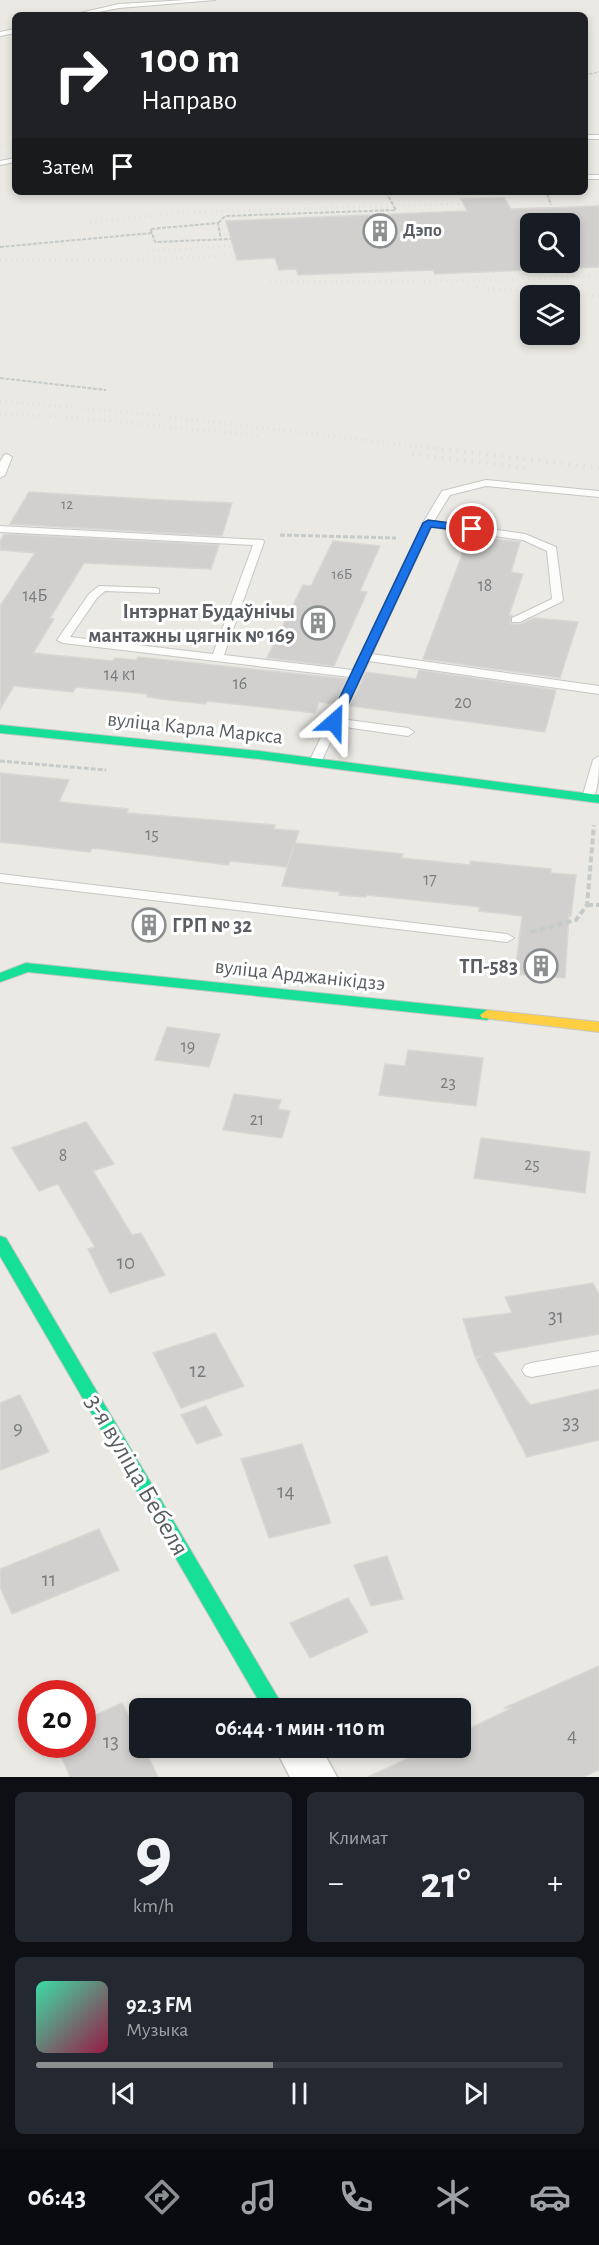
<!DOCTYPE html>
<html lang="ru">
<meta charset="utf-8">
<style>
:root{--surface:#171b24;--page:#242831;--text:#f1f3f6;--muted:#9ea1a6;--line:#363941;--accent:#8c8f90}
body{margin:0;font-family:"Alegreya Sans",sans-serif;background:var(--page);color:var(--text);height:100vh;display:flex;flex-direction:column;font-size:22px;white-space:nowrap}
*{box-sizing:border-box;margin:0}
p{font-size:20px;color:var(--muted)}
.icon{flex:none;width:33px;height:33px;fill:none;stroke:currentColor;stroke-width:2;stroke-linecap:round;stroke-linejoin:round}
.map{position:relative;height:1777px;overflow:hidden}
.details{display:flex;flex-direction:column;gap:15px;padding:15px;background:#0d0f14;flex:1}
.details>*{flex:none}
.hud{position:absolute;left:12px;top:12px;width:576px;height:183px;border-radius:9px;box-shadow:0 3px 9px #0003;background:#202124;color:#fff;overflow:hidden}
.buttons{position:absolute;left:520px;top:213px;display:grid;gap:12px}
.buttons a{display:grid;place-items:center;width:60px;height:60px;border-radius:9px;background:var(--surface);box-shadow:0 3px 9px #0003;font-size:30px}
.speed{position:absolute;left:18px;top:1680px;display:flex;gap:12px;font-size:30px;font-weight:700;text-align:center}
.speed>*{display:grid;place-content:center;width:78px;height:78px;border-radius:50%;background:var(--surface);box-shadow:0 3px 9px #0003;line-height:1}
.speed .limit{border:9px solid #d22;background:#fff;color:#111}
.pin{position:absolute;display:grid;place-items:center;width:51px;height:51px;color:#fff;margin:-26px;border:3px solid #fff;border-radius:50%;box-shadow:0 2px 6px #0007}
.me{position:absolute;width:66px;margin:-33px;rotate:25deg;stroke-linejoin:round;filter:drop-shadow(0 0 4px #0008)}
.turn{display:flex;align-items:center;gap:21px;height:126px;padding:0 30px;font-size:27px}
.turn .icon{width:78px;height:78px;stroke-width:2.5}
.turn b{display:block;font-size:42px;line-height:51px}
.then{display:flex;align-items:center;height:57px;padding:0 30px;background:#0003;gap:12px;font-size:22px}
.big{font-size:45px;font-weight:700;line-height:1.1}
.details .tile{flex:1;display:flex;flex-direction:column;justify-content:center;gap:9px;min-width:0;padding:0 21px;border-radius:9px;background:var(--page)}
.details .dial{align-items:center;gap:0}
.dial b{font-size:78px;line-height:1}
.song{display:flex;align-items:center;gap:18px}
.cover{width:72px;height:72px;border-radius:9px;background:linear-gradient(135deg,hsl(160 70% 55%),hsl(340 70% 35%))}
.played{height:6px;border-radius:3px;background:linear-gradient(90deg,var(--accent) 45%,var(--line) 45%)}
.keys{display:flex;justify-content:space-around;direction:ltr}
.heat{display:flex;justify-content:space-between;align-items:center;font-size:33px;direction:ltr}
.details .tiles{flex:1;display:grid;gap:15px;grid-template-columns:1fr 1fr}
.tile:last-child{grid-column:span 2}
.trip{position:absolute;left:129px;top:1698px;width:342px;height:60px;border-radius:9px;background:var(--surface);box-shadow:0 3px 9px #0003;font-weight:700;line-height:60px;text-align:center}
.menu{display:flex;height:96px;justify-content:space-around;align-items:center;background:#090b0e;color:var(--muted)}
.menu .icon{width:42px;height:42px}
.menu .active{color:var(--accent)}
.menu b{font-size:27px;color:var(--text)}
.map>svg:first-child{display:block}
.building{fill:#d1d0ce;stroke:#d9d7d4;stroke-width:1.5;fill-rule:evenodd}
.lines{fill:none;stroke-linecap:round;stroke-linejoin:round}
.lane-casing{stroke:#c6c6c5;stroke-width:2}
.street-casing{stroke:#c6c6c5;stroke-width:3}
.fast-casing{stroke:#c5c5c5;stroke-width:2}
.slow-casing{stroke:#c5c5c5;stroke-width:2}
.path-far3{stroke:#c7cbc9;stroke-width:1.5;stroke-dasharray:3 1.5;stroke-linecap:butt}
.path-far2{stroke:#c7cbc9;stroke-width:2;stroke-dasharray:4 1.5;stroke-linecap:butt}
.path-far1{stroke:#c7cbc9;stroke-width:3;stroke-dasharray:5 2;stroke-linecap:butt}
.path{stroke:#c7cbc9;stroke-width:4;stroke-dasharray:6 3;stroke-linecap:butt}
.lane{fill:#fcfcfb;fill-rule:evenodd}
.street{fill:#fcfcfb;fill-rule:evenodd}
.fast{fill:#16e098;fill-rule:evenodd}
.slow{fill:#ffcf43;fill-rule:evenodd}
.rail-far2{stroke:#e2e1e1;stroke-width:2;stroke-dasharray:1 4;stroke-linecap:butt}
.rail-far1{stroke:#e2e1e1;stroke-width:3;stroke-dasharray:1 4.5;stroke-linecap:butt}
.rail{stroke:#e2e1e1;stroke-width:4;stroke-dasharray:1.5 6;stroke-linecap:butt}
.route{fill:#1a73e8;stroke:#114b97;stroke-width:1.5}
.labels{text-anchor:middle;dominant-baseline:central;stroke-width:6;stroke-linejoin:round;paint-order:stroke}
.far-number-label{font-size:15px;fill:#797c7e}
.far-poi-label{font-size:18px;font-weight:bold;fill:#5a5e62;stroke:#fff;text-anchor:start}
.number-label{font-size:18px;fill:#797c7e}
.poi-label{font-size:21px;font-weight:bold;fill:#5a5e62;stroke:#fff;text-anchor:end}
.street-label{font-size:21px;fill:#5a5e62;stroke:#fff}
.near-number-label{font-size:21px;fill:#797c7e}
.near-street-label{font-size:26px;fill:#5a5e62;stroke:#fff}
</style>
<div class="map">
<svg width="599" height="1777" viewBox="0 0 599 1777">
<rect width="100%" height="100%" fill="#eae9e4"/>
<!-- building -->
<g class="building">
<path d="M 504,198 L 511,209 L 599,206 L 599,267 L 435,274 L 433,270 L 298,275 L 296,269 L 279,270 L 275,258 L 237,260 L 226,221 L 467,211 L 461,199 ZM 531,224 L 570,224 L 570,262 L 531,262 Z"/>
<polygon points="29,492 163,500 232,503 222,536 10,524"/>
<polygon points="4,534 219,545 211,569 84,563 50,618 54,619 33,653 113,661 115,658 136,660 138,657 347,679 334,704 319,702 315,713 207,701 206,704 169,700 147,697 148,694 76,687 73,692 14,686 0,709 0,606 35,553 0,550 0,542"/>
<polygon points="469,536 520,542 511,572 523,574 509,615 512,615 510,624 521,624 534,618 578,622 560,678 423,659"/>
<polygon points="333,541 380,546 360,591 367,592 334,666 267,658 303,585 311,586"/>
<polygon points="419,670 556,690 545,732 350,706 366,672 416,679"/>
<polygon points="0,773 69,780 59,802 128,809 127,813 275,825 274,829 299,831 295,843 403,854 401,858 470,865 470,861 551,869 551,873 576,875 571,916 569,915 565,978 515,974 522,916 479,911 480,907 367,895 366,897 339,895 340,892 282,886 294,844 287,867 230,861 228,865 92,848 90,852 0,842"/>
<polygon points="167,1027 220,1034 209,1067 155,1060"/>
<polygon points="408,1050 483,1058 476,1106 379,1095 385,1064 405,1066"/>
<polygon points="234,1094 281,1100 278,1109 290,1111 282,1138 223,1130"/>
<polygon points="86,1122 114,1164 93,1171 132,1235 141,1233 165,1275 110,1293 88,1249 95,1247 58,1184 39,1191 12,1148"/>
<polygon points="481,1138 590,1152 585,1193 474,1178"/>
<polygon points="593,1283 599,1295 599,1334 493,1353 530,1405 599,1389 599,1440 527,1457 476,1359 481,1356 475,1357 463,1319 512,1313 505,1297"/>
<polygon points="215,1333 244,1386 181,1408 153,1353"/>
<polygon points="20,1395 49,1452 0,1470 0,1403"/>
<polygon points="206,1406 222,1435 197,1444 181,1415"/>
<polygon points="302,1444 331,1523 269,1538 241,1459"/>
<polygon points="99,1529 119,1570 12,1614 0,1587 0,1569"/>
<polygon points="387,1556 403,1599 371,1606 354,1565"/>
<polygon points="348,1598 368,1632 310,1658 290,1623"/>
<polygon points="599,1666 599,1770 583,1777 368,1777 430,1748 460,1748 460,1733 512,1708 504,1708"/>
<polygon points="122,1703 140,1738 140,1748 144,1748 158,1777 70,1777 56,1744 82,1744 82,1721"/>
</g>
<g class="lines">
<!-- lane casing -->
<g class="lane-casing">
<g id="lane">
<polygon points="186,0 215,0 119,8 83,15 71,15 119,4"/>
<polygon points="15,29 15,33 0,36 0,32"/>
<rect x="585" y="135" width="14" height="4"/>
<polygon points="15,158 15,162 0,165 0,161"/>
<rect x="585" y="175" width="14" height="4"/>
<polygon points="7,454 12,457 5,475 0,478 0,462 4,455"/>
<polygon points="486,480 599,491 599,497 486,486 450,495 434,521 525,534 556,547 563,601 520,622 512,622 512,618 552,599 547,551 523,540 431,527 372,654 599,686 599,694 369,661 341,719 408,728 414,732 408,736 338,726 321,762 315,766 309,762 350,677 63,643 57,640 89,594 99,586 155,588 159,589 159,593 105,591 97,598 70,637 213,654 253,545 0,532 0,526 263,540 264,542 224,655 353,670 423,523 442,491"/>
<path d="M 599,756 C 599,772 599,787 592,801 L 584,801 L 582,798 L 593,760 Z"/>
<polygon points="0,874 507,934 514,938 507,942 0,882"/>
<polygon points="599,1351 599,1365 531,1377 525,1375 522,1370 525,1365 531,1363"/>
</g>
</g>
<!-- street casing -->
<g class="street-casing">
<polygon id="street" points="275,1748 321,1748 337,1777 290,1777"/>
</g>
<!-- fast casing -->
<g class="fast-casing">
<g id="fast">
<polygon points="0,725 259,751 599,795 599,803 259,759 0,733"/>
<polygon points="26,963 487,1010 494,1015 487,1020 28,972 0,982 0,973"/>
<polygon points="0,1236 6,1238 284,1708 263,1708 0,1256"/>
</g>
</g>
<!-- slow casing -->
<g class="slow-casing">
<polygon id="slow" points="487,1010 599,1022 599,1032 482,1018 480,1015"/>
</g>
<!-- path-far3 -->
<g class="path-far3">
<polyline points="585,75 599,72"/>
<polyline points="386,192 388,195"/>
<polyline points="546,192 547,195"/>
</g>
<!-- path-far2 -->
<g class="path-far2">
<polyline points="547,194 551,205"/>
<polyline points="218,223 225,216 396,210 387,194"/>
<polyline points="152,233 150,229 218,223 221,240"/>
<polyline points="0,247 152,233 155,242 231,239"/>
<polyline points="0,378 106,390"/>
</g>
<!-- path-far1 -->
<g class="path-far1">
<polyline points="280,535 396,538"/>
<polyline points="0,761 106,770"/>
</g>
<!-- path -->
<g class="path">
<polyline points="587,905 599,905"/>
<polyline points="531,932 576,920 587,905 594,825"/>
</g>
<!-- lane -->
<use href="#lane" class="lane"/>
<!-- street -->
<use href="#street" class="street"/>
<!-- fast -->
<use href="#fast" class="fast"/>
<!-- slow -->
<use href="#slow" class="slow"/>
<!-- rail-far2 -->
<g class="rail-far2">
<polyline points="585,21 599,16"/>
<polyline points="0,147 15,144"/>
</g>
<!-- rail-far1 -->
<g class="rail-far1">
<polyline points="90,222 191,212 463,204"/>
<polyline points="147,251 233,246"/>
<polyline points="0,260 168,259 236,255"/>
<polyline points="270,282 502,280 599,276"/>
<polyline points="477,288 599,296"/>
<polyline points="0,401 146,414 439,449"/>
<polyline points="0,414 68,417 263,436"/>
</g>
<!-- rail -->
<g class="rail">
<polyline points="427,447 599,468"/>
<polyline points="412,454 525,468"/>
</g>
</g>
<!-- route -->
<polygon class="route" points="428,520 472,526 477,529 472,532 431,527 340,722 338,725 330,725 328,722 423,523"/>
<!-- icons -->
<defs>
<g id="building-ring" transform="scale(1.725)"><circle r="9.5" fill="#fff" stroke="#8c8f90" stroke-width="1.5"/><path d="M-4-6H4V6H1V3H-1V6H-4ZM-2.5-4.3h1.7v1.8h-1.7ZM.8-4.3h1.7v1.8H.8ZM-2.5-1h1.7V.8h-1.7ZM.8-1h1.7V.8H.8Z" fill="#8c8f90"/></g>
</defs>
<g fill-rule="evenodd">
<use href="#building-ring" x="380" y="231"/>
<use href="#building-ring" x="318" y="623"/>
<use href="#building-ring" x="149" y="925"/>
<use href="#building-ring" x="541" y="966"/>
</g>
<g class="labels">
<!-- far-number labels -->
<g class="far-number-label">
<text x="67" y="504">12</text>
<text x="342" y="574">16Б</text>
</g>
<!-- far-poi labels -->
<g class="far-poi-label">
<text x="403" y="231">Дэпо</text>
</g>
<!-- number labels -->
<g class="number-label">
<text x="485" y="586">18</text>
<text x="35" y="596">14Б</text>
<text x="120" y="675">14 к1</text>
<text x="240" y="684">16</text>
<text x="463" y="703">20</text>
<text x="152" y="835">15</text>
<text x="430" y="880">17</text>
<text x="188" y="1047">19</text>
<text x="448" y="1083">23</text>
<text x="257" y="1120">21</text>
<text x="63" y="1156">8</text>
<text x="532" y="1165">25</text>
</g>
<!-- poi labels -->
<g class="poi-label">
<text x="295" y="611">Інтэрнат Будаўнічы<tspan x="295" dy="24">мантажны цягнік № 169</tspan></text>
<text x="172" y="925" text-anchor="start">ГРП № 32</text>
<text x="518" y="966">ТП-583</text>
</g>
<!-- street labels -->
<g class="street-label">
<text transform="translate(195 728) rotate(6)">вуліца Карла Маркса</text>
<text transform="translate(300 975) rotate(6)">вуліца Арджанікідзэ</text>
</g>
<!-- near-number labels -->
<g class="near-number-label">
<text x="126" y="1262">10</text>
<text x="556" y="1316">31</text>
<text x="198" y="1370">12</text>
<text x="571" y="1422">33</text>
<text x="18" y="1427">9</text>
<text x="286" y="1491">14</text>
<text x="49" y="1579">11</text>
<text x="572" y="1735">4</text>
<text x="111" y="1741">13</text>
</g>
<!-- near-street labels -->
<g class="near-street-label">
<text transform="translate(137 1475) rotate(60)">3-я вуліца Бебеля</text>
</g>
</g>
</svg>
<div class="buttons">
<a><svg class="icon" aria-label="search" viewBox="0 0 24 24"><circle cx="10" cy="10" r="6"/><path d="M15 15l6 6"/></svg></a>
<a><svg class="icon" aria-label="layers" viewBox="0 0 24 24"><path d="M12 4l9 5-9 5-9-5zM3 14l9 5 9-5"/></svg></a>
</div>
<div class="speed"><div class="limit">20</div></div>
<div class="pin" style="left:472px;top:529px;background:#d93025"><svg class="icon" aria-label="arrive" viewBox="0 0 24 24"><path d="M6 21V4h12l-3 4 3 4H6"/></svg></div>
<svg class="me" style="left:334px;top:722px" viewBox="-20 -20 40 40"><path d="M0-17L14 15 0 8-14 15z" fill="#1a73e8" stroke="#fff" stroke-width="4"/></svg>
<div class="trip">06:44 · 1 мин · 110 m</div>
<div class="hud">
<div class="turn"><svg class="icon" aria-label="right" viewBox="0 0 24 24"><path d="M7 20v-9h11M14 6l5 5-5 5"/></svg><div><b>100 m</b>Направо</div></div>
<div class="then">Затем<svg class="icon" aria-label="arrive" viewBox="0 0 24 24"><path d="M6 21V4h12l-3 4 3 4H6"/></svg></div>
</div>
</div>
<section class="details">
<div class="tiles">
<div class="tile dial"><b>9</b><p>km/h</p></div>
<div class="tile"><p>Климат</p>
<div class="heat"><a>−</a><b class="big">21°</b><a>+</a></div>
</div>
<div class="tile">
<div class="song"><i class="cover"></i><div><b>92.3 FM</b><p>Музыка</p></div></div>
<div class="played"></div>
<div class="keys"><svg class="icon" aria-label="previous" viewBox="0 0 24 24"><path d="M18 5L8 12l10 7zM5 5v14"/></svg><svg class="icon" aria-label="pause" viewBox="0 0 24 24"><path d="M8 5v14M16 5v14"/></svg><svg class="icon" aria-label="next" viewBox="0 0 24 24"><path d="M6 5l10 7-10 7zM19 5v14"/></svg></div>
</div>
</div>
</section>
<nav class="menu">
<b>06:43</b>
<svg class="icon active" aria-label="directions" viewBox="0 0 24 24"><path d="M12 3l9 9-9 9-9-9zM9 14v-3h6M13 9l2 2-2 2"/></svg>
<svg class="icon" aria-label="music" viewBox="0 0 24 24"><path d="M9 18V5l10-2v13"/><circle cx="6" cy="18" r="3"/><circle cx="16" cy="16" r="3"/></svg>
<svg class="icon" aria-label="phone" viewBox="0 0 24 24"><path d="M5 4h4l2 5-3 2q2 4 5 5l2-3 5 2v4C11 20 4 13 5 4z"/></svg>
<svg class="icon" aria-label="climate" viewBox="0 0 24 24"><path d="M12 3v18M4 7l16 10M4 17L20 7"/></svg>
<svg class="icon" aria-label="car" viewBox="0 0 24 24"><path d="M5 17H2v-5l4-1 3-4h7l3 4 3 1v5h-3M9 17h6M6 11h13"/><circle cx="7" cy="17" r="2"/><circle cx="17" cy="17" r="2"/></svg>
</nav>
